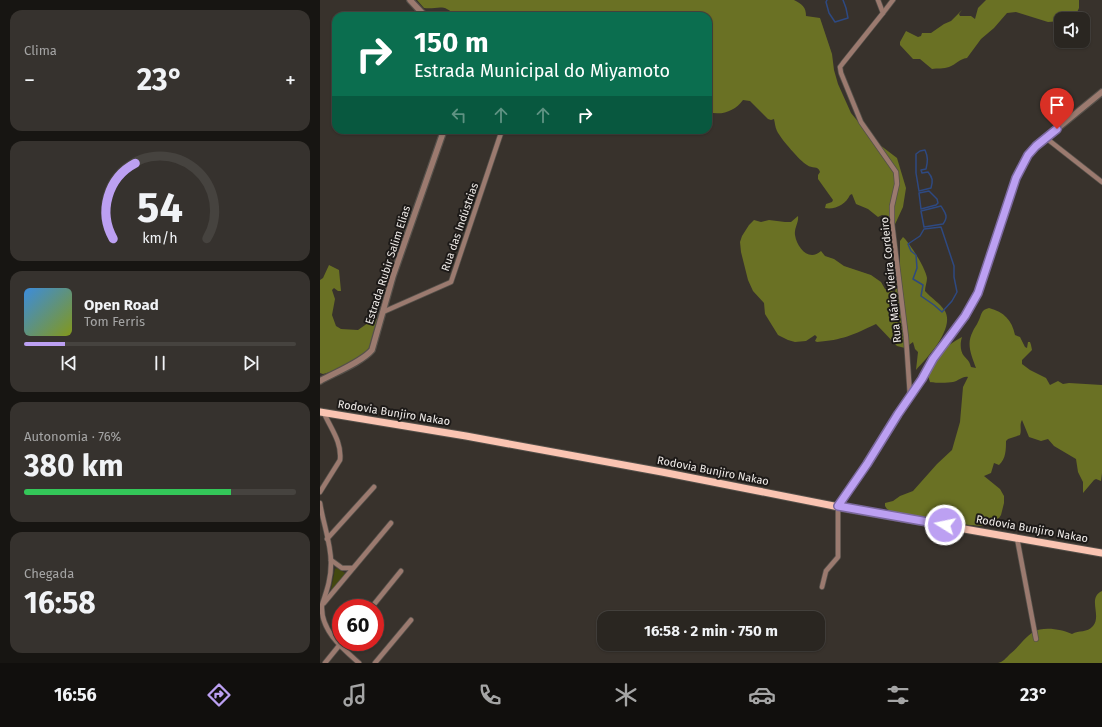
<!DOCTYPE html>
<html lang="pt">
<meta charset="utf-8">
<style>
:root{--surface:#2a2621;--page:#36322e;--text:#f1f3f6;--muted:#a5a5a5;--line:#46433f;--accent:#bca0f2}
body{margin:0;font-family:"Fira Sans",sans-serif;background:var(--page);color:var(--text);height:100vh;display:flex;flex-direction:column;font-size:15px;white-space:nowrap}
*{box-sizing:border-box;margin:0}
p{font-size:13px;color:var(--muted)}
.icon{flex:none;width:22px;height:22px;fill:none;stroke:currentColor;stroke-width:2;stroke-linecap:round;stroke-linejoin:round}
.map{position:relative;flex:1;overflow:hidden}
.side{display:flex;flex-direction:column;gap:10px;padding:10px;background:#171512;width:320px}
.side>*{flex:none}
.banner{position:absolute;left:12px;top:12px;width:380px;height:122px;border-radius:12px;box-shadow:0 1px 3px #0004,0 0 0 1px var(--line);background:#0b6e4f;color:#fff;overflow:hidden}
.controls{position:absolute;left:734px;top:12px;display:grid;gap:8px}
.controls a{display:grid;place-items:center;width:36px;height:36px;border-radius:8px;background:var(--surface);box-shadow:0 1px 3px #0004,0 0 0 1px var(--line);font-size:20px}
.speed{position:absolute;left:12px;top:599px;display:flex;gap:8px;font-size:20px;font-weight:700;text-align:center}
.speed>*{display:grid;place-content:center;width:52px;height:52px;border-radius:50%;background:var(--surface);box-shadow:0 1px 3px #0004,0 0 0 1px var(--line);line-height:1}
.speed .limit{border:6px solid #d22;background:#fff;color:#111}
.pin{position:absolute;display:grid;place-items:center;width:34px;height:34px;color:#fff;margin:-41px -17px;border-radius:50% 50% 50% 0;rotate:-45deg;box-shadow:0 0 4px #0007}
.pin .icon{rotate:45deg}
.me{position:absolute;width:44px;margin:-22px;rotate:280deg;stroke-linejoin:round;filter:drop-shadow(0 0 3px #0008)}
.turn{display:flex;align-items:center;gap:14px;height:84px;padding:0 16px;font-size:18px}
.turn .icon{width:52px;height:52px;stroke-width:2.5}
.turn b{display:block;font-size:28px;line-height:34px}
.lanes{display:flex;align-items:center;height:38px;padding:0 16px;background:#0003;justify-content:center;gap:20px;direction:ltr}
.lanes .off{opacity:.35}
.big{font-size:30px;font-weight:700;line-height:1.1}
.side .tile{flex:1;display:flex;flex-direction:column;justify-content:center;gap:6px;min-width:0;padding:0 14px;border-radius:12px;background:var(--page)}
.side .dial{align-items:center;gap:0}
.dial svg{height:104px;overflow:visible;fill:none;stroke:var(--line);stroke-width:7;stroke-linecap:round;text-anchor:middle}
.dial text{fill:var(--text);stroke:none}
.song{display:flex;align-items:center;gap:12px}
.cover{width:48px;height:48px;border-radius:6px;background:linear-gradient(135deg,hsl(210 70% 55%),hsl(70 70% 35%))}
.played{height:4px;border-radius:2px;background:linear-gradient(90deg,var(--accent) 15%,var(--line) 15%)}
.keys{display:flex;justify-content:space-around;direction:ltr}
.heat{display:flex;justify-content:space-between;align-items:center;font-size:22px;direction:ltr}
.charge{height:6px;border-radius:3px;background:linear-gradient(90deg,#34c759 76%,var(--line) 0)}
.trip{position:absolute;left:277px;top:611px;width:228px;height:40px;border-radius:12px;background:var(--surface);box-shadow:0 1px 3px #0004,0 0 0 1px var(--line);font-weight:700;line-height:40px;text-align:center}
.tabs{display:flex;height:64px;justify-content:space-around;align-items:center;background:#110f0d;color:var(--muted)}
.tabs .icon{width:28px;height:28px}
.tabs .on{color:var(--accent)}
.tabs b{font-size:18px;color:var(--text)}
main{display:flex;flex:1;min-height:0}
.map>svg:first-child{display:block}
.green{fill:#43480f}
.forest{fill:#6a7124}
.lines{fill:none;stroke-linecap:round;stroke-linejoin:round}
.stream{stroke:#2e4981;stroke-width:1.5}
.minor-casing{stroke:#55504a;stroke-width:6}
.tertiary-casing{stroke:#55504a;stroke-width:8}
.primary-casing{stroke:#55504a;stroke-width:9}
.minor{stroke:#9b7a6f;stroke-width:4.5}
.tertiary{stroke:#9b7a6f;stroke-width:5.5}
.primary{stroke:#fac4b2;stroke-width:7}
.route-casing{stroke:#7a689d;stroke-width:10}
.route{stroke:#bca0f2;stroke-width:7}
.labels{text-anchor:middle;dominant-baseline:central;stroke-width:4;stroke-linejoin:round;paint-order:stroke}
.street-label{font-size:11px;fill:#f0ece9;stroke:#1d1a18}
</style>
<main>
<section class="side">
<div class="tile"><p>Clima</p>
<div class="heat"><a>−</a><b class="big">23°</b><a>+</a></div>
</div>
<div class="tile dial"><svg viewBox="0 0 100 80">
<path d="M14 69A42 42 0 1 1 86 69"/>
<path d="M14 69A42 42 0 0 1 31 11" stroke="#bca0f2"/>
<text x="50" y="56" font-size="32" font-weight="700">54</text>
<text x="50" y="72" font-size="11">km/h</text>
</svg></div>
<div class="tile">
<div class="song"><i class="cover"></i><div><b>Open Road</b><p>Tom Ferris</p></div></div>
<div class="played"></div>
<div class="keys"><svg class="icon" aria-label="previous" viewBox="0 0 24 24"><path d="M18 5L8 12l10 7zM5 5v14"/></svg><svg class="icon" aria-label="pause" viewBox="0 0 24 24"><path d="M8 5v14M16 5v14"/></svg><svg class="icon" aria-label="next" viewBox="0 0 24 24"><path d="M6 5l10 7-10 7zM19 5v14"/></svg></div>
</div>
<div class="tile"><p>Autonomia · 76%</p><b class="big">380 km</b><div class="charge"></div></div>
<div class="tile"><p>Chegada</p><b class="big">16:58</b></div>
</section>
<div class="map">
<svg width="782" height="663" viewBox="0 0 782 663">
<rect width="100%" height="100%" fill="#38322c"/>
<!-- green -->
<polygon class="green" points="17,568 25,573 24,576 12,591 11,590 15,569"/>
<!-- forest -->
<g class="forest">
<path d="M 97,0 L 474,0 C 482,4 486,7 486,16 L 500,18 L 512,54 L 514,70 L 518,84 L 531,113 L 540,124 L 556,142 L 577,158 L 586,188 L 583,207 L 571,233 L 567,221 L 568,216 L 562,215 L 558,217 L 548,209 L 536,204 L 532,194 L 530,195 C 526,204 515,210 505,208 L 506,204 L 512,202 L 513,200 L 498,179 L 498,175 L 500,172 C 498,165 492,169 487,165 C 480,161 461,139 457,131 C 455,127 455,123 454,119 L 451,120 L 448,119 L 430,101 L 423,100 C 415,111 402,116 388,112 L 388,16 L 135,16 C 124,2 117,10 104,8 Z"/>
<path d="M 666,0 L 759,0 L 759,8 L 754,19 L 741,19 L 741,21 L 728,22 L 696,12 L 687,13 L 674,28 L 661,39 L 647,58 C 639,59 637,64 629,67 C 624,69 617,68 612,69 L 600,59 L 593,59 L 580,45 L 580,42 L 586,31 L 598,37 L 601,36 L 602,33 L 611,33 L 624,24 L 631,21 L 642,10 L 639,14 L 640,16 L 651,16 L 655,19 L 658,8 Z"/>
<path d="M 478,216 C 479,222 474,228 475,235 C 477,248 489,262 501,251 L 505,256 L 514,259 L 524,266 L 551,275 L 561,282 L 565,289 L 575,292 L 577,281 L 580,271 L 580,241 L 583,237 C 590,243 606,269 607,278 C 607,282 605,287 605,291 C 611,298 620,303 625,311 C 635,329 607,358 596,370 L 598,352 L 595,349 L 593,342 L 585,348 L 577,346 L 556,324 C 533,335 522,340 497,342 L 495,341 L 497,337 L 495,335 L 486,341 L 475,342 L 468,340 L 458,335 L 445,314 L 444,303 L 433,291 L 428,280 L 421,252 L 420,242 L 422,236 L 429,225 L 434,220 L 441,222 L 449,220 L 465,222 L 471,222 Z"/>
<path d="M 9,265 L 19,270 L 21,291 L 18,291 L 14,288 L 12,290 L 15,299 L 12,315 L 16,326 L 21,329 L 38,330 L 55,318 L 57,319 C 55,327 54,336 51,344 C 45,359 18,370 3,374 L 0,373 L 0,280 L 3,278 Z"/>
<path d="M 669,308 C 684,312 692,320 695,335 L 700,337 L 705,347 L 707,348 L 708,342 L 710,342 L 711,345 L 712,350 L 702,360 L 702,364 L 710,370 L 726,378 L 730,385 L 738,381 L 743,384 L 749,383 L 782,385 L 782,473 L 781,481 L 776,479 L 774,480 L 763,493 L 763,482 L 758,472 L 756,459 L 734,446 L 728,439 L 721,441 L 709,437 L 702,420 C 699,425 702,430 700,435 L 688,439 L 686,441 C 686,449 686,459 679,465 L 674,463 L 671,473 L 664,476 L 680,489 L 684,496 L 684,503 L 681,515 L 679,518 L 662,526 L 627,523 L 577,514 L 567,509 L 565,506 L 565,503 L 573,501 L 580,496 L 593,491 L 617,464 L 632,450 L 640,422 L 643,387 L 648,377 C 642,376 639,381 633,382 C 629,383 613,383 610,382 L 608,376 L 602,376 C 616,360 622,347 642,337 C 640,343 640,351 644,356 C 648,361 649,360 651,367 L 656,368 C 651,354 646,344 653,331 C 654,328 657,325 658,322 C 662,315 660,310 669,308 Z"/>
<path d="M 782,591 L 782,663 L 678,663 C 683,662 686,658 690,654 C 698,648 704,638 713,632 C 723,626 742,629 752,634 C 759,630 767,633 773,626 C 782,615 767,598 782,591 Z"/>
</g>
<g class="lines">
<!-- stream -->
<g class="stream">
<polyline points="507,0 506,2 509,13 515,22 528,18 526,8 523,0"/>
<path d="M 605,150 C 608,157 608,161 606,169 L 601,170 L 602,173 L 608,172 C 613,178 613,181 611,188 L 599,191 L 596,173 L 596,154 L 600,151 Z"/>
<polygon points="609,191 617,199 618,203 616,205 601,209 599,193"/>
<path d="M 621,206 C 625,213 629,216 623,224 L 604,227 L 601,211 Z"/>
<polygon points="621,227 634,266 634,277 637,292 632,301 622,312 614,305 601,296 603,285 593,279 597,268 596,255 591,251 588,244 600,236 604,229"/>
</g>
<!-- minor casing -->
<g class="minor-casing">
<g id="minor">
<polyline points="558,0 563,13 523,63 520,67 521,73 541,122 576,172 577,184 572,206 572,223 586,337 590,396"/>
<polyline points="563,13 573,0"/>
<polyline points="726,138 782,182"/>
<polyline points="63,312 131,282 182,130"/>
<path d="M 0,492 L 20,460 C 22,442 11,429 4,413"/>
<path d="M 0,503 C 3,523 11,543 11,563 C 11,579 7,590 2,605 C 0,630 22,648 39,663"/>
<polyline points="697,538 716,639"/>
<polyline points="7,539 54,487"/>
<polyline points="11,560 22,568 33,568"/>
<polyline points="502,587 506,571 518,557 518,506"/>
<polyline points="4,603 71,523"/>
<polyline points="51,608 81,571"/>
<polyline points="5,663 22,642"/>
<polyline points="55,663 91,620"/>
</g>
</g>
<!-- tertiary casing -->
<g class="tertiary-casing">
<g id="tertiary">
<polyline points="90,0 105,16"/>
<path d="M 0,381 C 14,373 42,362 52,350 L 73,276 L 124,130"/>
<polyline points="518,506 552,456 578,413 602,379 613,359 645,316 658,293 696,178 708,155 716,146 782,92"/>
</g>
</g>
<!-- primary casing -->
<g class="primary-casing">
<polyline id="primary" points="0,412 146,436 342,472 524,508 782,553"/>
</g>
<!-- minor -->
<use href="#minor" class="minor"/>
<!-- tertiary -->
<use href="#tertiary" class="tertiary"/>
<!-- primary -->
<use href="#primary" class="primary"/>
</g>
<g class="lines">
<!-- route casing -->
<g class="route-casing">
<polyline id="route" points="625,525 518,506 547,464 578,414 602,379 613,359 645,316 658,293 696,178 708,155 716,146 737,129"/>
</g>
<!-- route -->
<use href="#route" class="route"/>
</g>
<g class="labels">
<!-- street labels -->
<g class="street-label">
<text transform="translate(140 227) rotate(-71)">Rua das Indústrias</text>
<text transform="translate(68 265) rotate(-72)">Estrada Rubir Salim Elias</text>
<text transform="translate(571 280) rotate(-96)">Rua Mário Vieira Cordeiro</text>
<text transform="translate(74 413) rotate(9)">Rodovia Bunjiro Nakao</text>
<text transform="translate(393 471) rotate(11)">Rodovia Bunjiro Nakao</text>
<text transform="translate(712 529) rotate(10)">Rodovia Bunjiro Nakao</text>
</g>
</g>
</svg>
<div class="controls">
<a><svg class="icon" aria-label="sound" viewBox="0 0 24 24"><path d="M4 9h4l5-4v14l-5-4H4zM17 9q2 3 0 6"/></svg></a>
</div>
<div class="speed"><div class="limit">60</div></div>
<div class="pin" style="left:737px;top:129px;background:#d93025"><svg class="icon" aria-label="arrive" viewBox="0 0 24 24"><path d="M6 21V4h12l-3 4 3 4H6"/></svg></div>
<svg class="me" style="left:625px;top:525px" viewBox="-20 -20 40 40"><circle r="17" fill="#bca0f2" stroke="#fff" stroke-width="3"/><path d="M0-11L8 9 0 5-8 9z" fill="#fff"/></svg>
<div class="trip">16:58 · 2 min · 750 m</div>
<div class="banner">
<div class="turn"><svg class="icon" aria-label="right" viewBox="0 0 24 24"><path d="M7 20v-9h11M14 6l5 5-5 5"/></svg><div><b>150 m</b>Estrada Municipal do Miyamoto</div></div>
<div class="lanes"><svg class="icon off" aria-label="left" viewBox="0 0 24 24"><path d="M17 20v-9H6M10 6l-5 5 5 5"/></svg><svg class="icon off" aria-label="ahead" viewBox="0 0 24 24"><path d="M12 20V5M6 11l6-6 6 6"/></svg><svg class="icon off" aria-label="ahead" viewBox="0 0 24 24"><path d="M12 20V5M6 11l6-6 6 6"/></svg><svg class="icon" aria-label="right" viewBox="0 0 24 24"><path d="M7 20v-9h11M14 6l5 5-5 5"/></svg></div>
</div>
</div>
</main>
<nav class="tabs">
<b>16:56</b>
<svg class="icon on" aria-label="directions" viewBox="0 0 24 24"><path d="M12 3l9 9-9 9-9-9zM9 14v-3h6M13 9l2 2-2 2"/></svg>
<svg class="icon" aria-label="music" viewBox="0 0 24 24"><path d="M9 18V5l10-2v13"/><circle cx="6" cy="18" r="3"/><circle cx="16" cy="16" r="3"/></svg>
<svg class="icon" aria-label="phone" viewBox="0 0 24 24"><path d="M5 4h4l2 5-3 2q2 4 5 5l2-3 5 2v4C11 20 4 13 5 4z"/></svg>
<svg class="icon" aria-label="climate" viewBox="0 0 24 24"><path d="M12 3v18M4 7l16 10M4 17L20 7"/></svg>
<svg class="icon" aria-label="car" viewBox="0 0 24 24"><path d="M5 17H2v-5l4-1 3-4h7l3 4 3 1v5h-3M9 17h6M6 11h13"/><circle cx="7" cy="17" r="2"/><circle cx="17" cy="17" r="2"/></svg>
<svg class="icon" aria-label="filters" viewBox="0 0 24 24"><path d="M4 7h16M4 17h16"/><circle cx="9" cy="7" r="2"/><circle cx="15" cy="17" r="2"/></svg>
<b>23°</b>
</nav>
